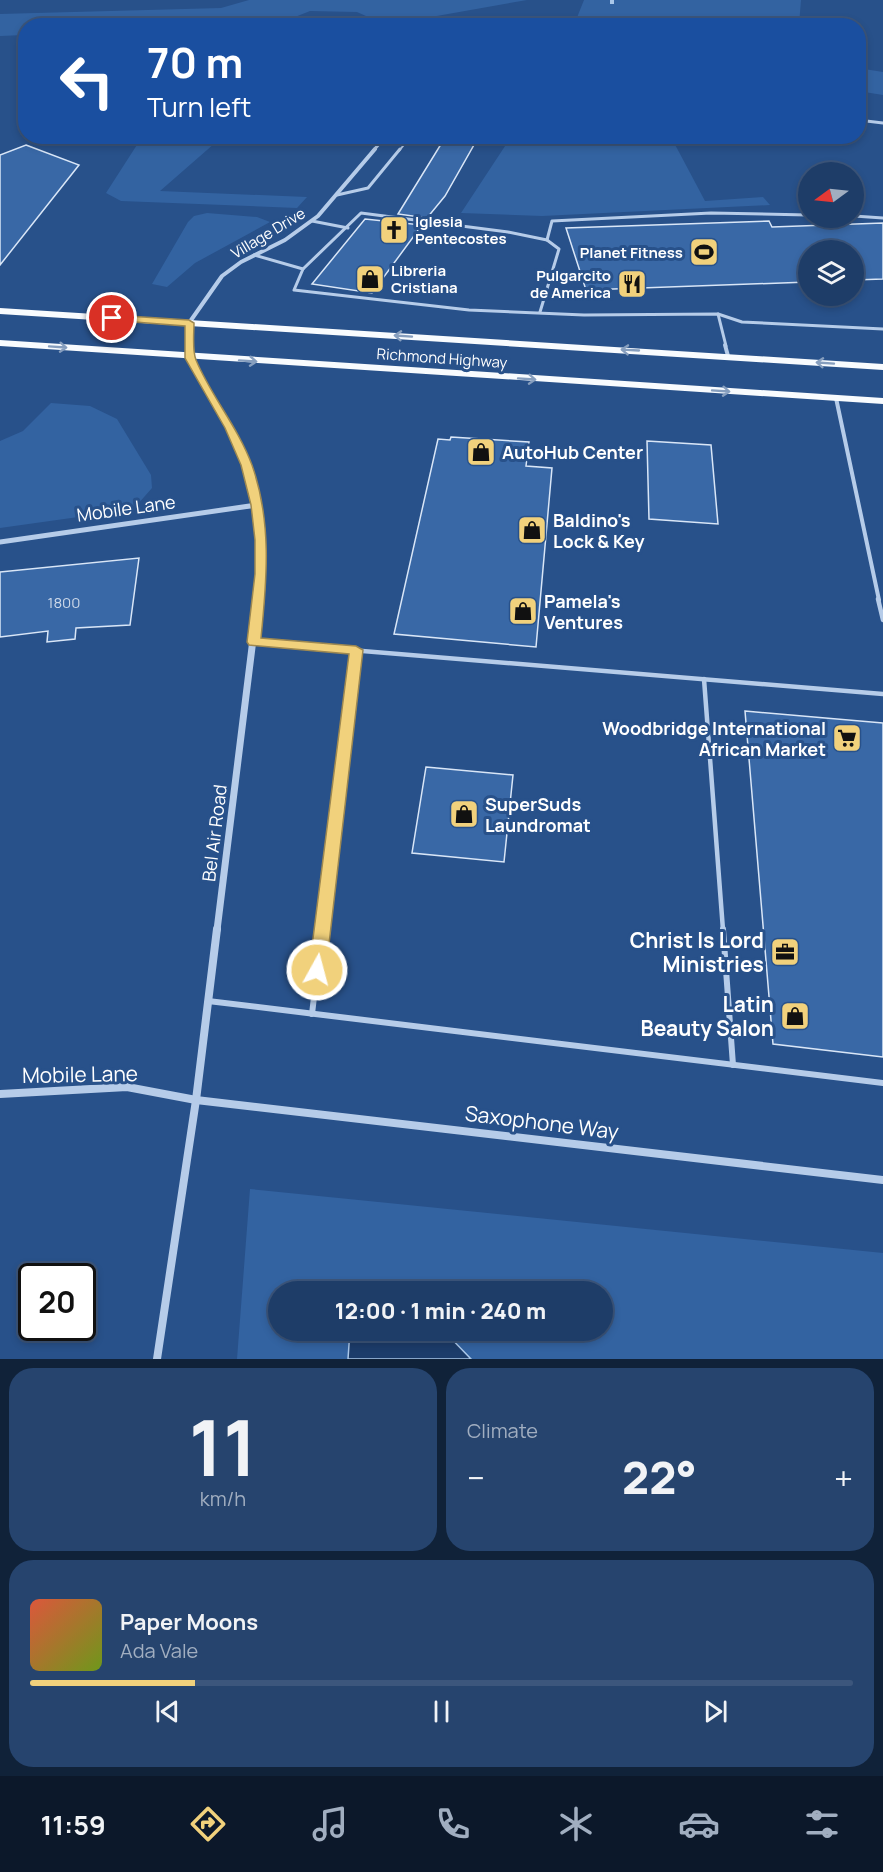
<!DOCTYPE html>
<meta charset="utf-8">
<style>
:root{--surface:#1e3d68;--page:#26446e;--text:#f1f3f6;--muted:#a1aec0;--line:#3c567c;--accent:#f1d17c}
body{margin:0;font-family:Manrope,sans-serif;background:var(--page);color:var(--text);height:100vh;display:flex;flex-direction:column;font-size:22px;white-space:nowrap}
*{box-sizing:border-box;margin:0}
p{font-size:20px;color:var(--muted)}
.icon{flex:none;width:33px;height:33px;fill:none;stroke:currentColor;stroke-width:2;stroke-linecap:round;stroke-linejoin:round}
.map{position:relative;height:1359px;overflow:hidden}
.side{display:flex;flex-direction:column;gap:9px;padding:9px;background:#102239;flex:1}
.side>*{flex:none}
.hud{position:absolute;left:18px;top:18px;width:848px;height:126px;border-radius:24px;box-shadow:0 3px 9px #0003,0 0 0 2px var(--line);background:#1a4fa0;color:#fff;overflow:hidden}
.needle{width:39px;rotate:255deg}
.fabs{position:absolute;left:798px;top:162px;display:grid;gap:12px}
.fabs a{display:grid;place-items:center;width:66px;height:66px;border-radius:50%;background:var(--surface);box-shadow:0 3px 9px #0003,0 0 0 2px var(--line);font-size:30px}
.speed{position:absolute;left:18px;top:1263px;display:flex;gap:12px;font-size:30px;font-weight:700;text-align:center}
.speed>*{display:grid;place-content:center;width:78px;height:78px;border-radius:50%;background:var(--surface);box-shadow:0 3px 9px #0003,0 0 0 2px var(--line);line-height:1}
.speed .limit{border:3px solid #111;border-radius:9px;background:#fff;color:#111}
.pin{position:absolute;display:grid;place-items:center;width:51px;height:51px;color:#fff;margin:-26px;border:3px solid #fff;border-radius:50%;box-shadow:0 2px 6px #0007}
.me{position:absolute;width:66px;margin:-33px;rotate:7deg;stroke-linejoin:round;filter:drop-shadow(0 0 4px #0008)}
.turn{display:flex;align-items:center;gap:21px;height:126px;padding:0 30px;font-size:27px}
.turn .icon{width:78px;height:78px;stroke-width:2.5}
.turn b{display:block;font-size:42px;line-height:51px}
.big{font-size:45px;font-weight:800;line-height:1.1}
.side .tile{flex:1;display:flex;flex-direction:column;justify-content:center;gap:9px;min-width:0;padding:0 21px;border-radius:24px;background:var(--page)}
.side .dial{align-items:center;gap:0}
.dial b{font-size:78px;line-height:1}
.song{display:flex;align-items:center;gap:18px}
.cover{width:72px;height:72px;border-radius:9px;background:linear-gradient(135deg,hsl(10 70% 55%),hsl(80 70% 35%))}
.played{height:6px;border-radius:3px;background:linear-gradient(90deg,var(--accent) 20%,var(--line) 20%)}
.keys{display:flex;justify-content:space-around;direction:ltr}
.heat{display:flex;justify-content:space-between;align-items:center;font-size:33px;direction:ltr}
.side .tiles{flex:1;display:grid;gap:9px;grid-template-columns:1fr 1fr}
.tile:last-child{grid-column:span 2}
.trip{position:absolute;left:268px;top:1281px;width:345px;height:60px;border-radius:30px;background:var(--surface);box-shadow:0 3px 9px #0003,0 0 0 2px var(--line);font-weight:800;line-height:60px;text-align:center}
.menu{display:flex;height:96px;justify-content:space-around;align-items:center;background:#0c182a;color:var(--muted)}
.menu .icon{width:42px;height:42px}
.menu .active{color:var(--accent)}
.menu b{font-size:27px;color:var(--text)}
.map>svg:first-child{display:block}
.green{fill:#3363a1;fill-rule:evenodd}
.water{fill:#1c3c6a;stroke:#aac7e9;stroke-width:1.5}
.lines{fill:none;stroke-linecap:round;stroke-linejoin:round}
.stream{fill:#aac7e9;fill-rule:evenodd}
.building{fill:#3968a6;stroke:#d9e6f7;stroke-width:1.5}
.service-far4{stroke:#b6cce9;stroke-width:2}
.service-far3{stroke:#b6cce9;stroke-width:3}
.service-far2{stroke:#b6cce9;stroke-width:4}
.service-far1{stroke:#b6cce9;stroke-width:4.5}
.service{stroke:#b6cce9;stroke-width:6}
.minor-far4{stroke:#b6cce9;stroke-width:3}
.minor-far3{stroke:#b6cce9;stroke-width:4}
.minor-far2{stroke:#b6cce9;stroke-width:5}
.minor-far1{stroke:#b6cce9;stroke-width:7}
.minor{stroke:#b6cce9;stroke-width:8}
.primary{fill:#f8fbfe;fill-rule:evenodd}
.oneway{stroke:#869ebe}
.route{fill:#f1d17c;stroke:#9d8851;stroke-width:1.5}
.labels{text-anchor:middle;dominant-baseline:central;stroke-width:6;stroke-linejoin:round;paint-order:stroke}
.far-poi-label{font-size:15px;font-weight:bold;fill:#fff;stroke:#28518a;text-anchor:start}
.far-street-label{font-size:15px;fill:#fff;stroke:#28518a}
.number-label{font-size:15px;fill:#ced9e9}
.poi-label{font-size:18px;font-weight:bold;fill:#fff;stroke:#28518a;text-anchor:start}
.street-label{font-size:18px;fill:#fff;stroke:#28518a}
.near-poi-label{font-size:21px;font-weight:bold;fill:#fff;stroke:#28518a;text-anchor:end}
.near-street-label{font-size:21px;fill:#fff;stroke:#28518a}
</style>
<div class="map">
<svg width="883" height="1359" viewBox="0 0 883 1359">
<rect width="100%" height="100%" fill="#28518a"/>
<!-- green -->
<g class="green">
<polygon points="249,0 527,0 386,25 357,12 310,11 295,17 261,21 259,25 26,26 25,35 0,36 0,14 221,8"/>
<polygon points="584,0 801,0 799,25 574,25"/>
<polygon points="858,68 883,72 883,95 858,91"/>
<polygon points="212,137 215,143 160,191 307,197 297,208 121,201 106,193 142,137"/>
<polygon points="511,137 671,137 705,201 763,197 770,205 542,216 461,213"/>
<polygon points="207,213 257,217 270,222 195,263 167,287 152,284 188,222 194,216"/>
<polygon points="51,403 90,406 117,419 151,475 152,488 137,505 121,511 0,528 0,441 23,431"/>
<path d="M 250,1189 L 883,1253 L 883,1359 L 237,1359 ZM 279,1292 L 603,1292 L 603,1330 L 279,1330 Z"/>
</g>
<!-- water -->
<polygon class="water" points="350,1330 444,1331 471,1359 348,1359"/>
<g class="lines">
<!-- stream -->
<rect class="stream" x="610" y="0" width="4" height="4"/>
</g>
<!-- building -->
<g class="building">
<polygon points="446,136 479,136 445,196 427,218 398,214"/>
<polygon points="26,145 79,165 0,265 0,155"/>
<polygon points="365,219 422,225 372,293 312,284"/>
<polygon points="769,221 772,227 883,223 883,279 854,280 854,250 808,250 808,282 586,290 566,228"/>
<polygon points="451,437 529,442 526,466 552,468 536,647 394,634 438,439 450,440"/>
<polygon points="647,441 711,445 718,524 649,519"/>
<polygon points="139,558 130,625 76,628 75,639 47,642 48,631 0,637 0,572"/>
<polygon points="745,711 883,723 883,1057 773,1044"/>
<polygon points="426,767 513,775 504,862 412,853"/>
</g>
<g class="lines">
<!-- service-far4 -->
<polyline class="service-far4" points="399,151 411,136"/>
<!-- service-far3 -->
<g class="service-far3">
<polyline points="337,195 368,188 400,149"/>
<polyline points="854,216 883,218"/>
<polyline points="312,221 348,228"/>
<polyline points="547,240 552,221 711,213 808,215"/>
<polyline points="254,255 303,269 294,290 469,310 584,315 718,314 742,322 883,329"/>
<polyline points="303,269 361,213 508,232 547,240 559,249 540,312"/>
<polyline points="718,314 726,346"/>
</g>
<!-- service-far2 -->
<g class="service-far2">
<polyline points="725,345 728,356"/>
<polyline points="836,398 879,600"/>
</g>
<!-- service-far1 -->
<g class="service-far1">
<polyline points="878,599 883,620"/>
<polyline points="254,642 883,694"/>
<polyline points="704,679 723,930"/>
<polyline points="322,930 356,650"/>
</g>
<!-- service -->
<g class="service">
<polyline points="723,929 733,1065"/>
<polyline points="208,1001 883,1083"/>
<polyline points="312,1014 322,929"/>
</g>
<!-- minor-far4 -->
<g class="minor-far4">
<polyline points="858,120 883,123"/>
<polyline points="373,151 386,136"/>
</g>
<!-- minor-far3 -->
<polyline class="minor-far3" points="190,346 189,323 222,276 241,262 285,240 318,216 375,149"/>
<!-- minor-far2 -->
<g class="minor-far2">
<path d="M 190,345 L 190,358 C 238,442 270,499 258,600"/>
<polyline points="0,542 257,505"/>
</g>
<!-- minor-far1 -->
<polyline class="minor-far1" points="217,930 258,599"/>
<!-- minor -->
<g class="minor">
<polyline points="0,1094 127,1087 196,1100 883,1180"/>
<polyline points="157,1359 196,1100 217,929"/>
</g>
<!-- primary -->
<g class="primary">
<polygon points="0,308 883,364 883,370 0,314"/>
<polygon points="0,340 883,398 883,404 0,346"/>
</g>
</g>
<!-- one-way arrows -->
<defs><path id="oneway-shaft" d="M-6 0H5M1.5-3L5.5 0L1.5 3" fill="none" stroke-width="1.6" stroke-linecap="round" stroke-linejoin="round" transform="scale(1.5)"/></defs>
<g class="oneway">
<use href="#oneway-shaft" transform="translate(403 336) rotate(-176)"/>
<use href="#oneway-shaft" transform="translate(58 347) rotate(4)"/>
<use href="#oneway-shaft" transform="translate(630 350) rotate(-177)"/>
<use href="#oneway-shaft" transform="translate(248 361) rotate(4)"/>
<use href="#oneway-shaft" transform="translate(825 363) rotate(-176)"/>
<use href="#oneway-shaft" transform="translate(527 379) rotate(4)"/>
<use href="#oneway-shaft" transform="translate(721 391) rotate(4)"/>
</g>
<!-- route -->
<path class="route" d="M 112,315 L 189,320 L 194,323 C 194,334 192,350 196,360 C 211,396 238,427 252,465 C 272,522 267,579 261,638 L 356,646 L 363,650 L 326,970 L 323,975 L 317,978 L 311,975 L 309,970 L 349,654 L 249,645 L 247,642 L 255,574 L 255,540 L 251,505 L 241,465 L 225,428 L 185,358 L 185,326 L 109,320 L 109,316 Z"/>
<!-- icons -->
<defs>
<g id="church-square" transform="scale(1.5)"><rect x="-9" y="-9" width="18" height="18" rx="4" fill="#f1d17c" stroke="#28518a"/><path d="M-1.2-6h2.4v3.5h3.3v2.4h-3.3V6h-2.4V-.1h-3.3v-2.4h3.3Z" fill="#111"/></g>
<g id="stadium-square" transform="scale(1.5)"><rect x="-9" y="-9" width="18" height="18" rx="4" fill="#f1d17c" stroke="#28518a"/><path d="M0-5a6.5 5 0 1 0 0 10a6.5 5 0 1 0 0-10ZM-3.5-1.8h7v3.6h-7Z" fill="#111"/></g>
<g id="shop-square" transform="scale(1.5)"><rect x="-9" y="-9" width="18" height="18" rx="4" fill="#f1d17c" stroke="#28518a"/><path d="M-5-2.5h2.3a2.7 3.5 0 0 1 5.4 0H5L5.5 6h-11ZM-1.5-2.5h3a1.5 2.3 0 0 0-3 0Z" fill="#111"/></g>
<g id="restaurant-square" transform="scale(1.5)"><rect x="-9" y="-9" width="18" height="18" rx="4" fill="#f1d17c" stroke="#28518a"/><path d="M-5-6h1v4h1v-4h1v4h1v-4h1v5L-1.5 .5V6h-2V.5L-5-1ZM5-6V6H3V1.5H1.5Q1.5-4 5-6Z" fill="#111"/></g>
<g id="supermarket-square" transform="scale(1.5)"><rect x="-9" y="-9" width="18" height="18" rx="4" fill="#f1d17c" stroke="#28518a"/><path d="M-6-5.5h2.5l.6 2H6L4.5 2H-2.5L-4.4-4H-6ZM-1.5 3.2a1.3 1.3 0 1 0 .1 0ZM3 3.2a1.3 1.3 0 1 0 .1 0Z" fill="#111"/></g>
<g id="office-square" transform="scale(1.5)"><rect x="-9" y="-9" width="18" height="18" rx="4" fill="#f1d17c" stroke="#28518a"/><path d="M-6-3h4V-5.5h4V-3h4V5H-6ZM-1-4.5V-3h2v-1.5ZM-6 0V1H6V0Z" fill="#111"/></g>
</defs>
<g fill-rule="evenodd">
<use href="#church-square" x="394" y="230"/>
<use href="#stadium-square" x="704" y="252"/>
<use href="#shop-square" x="370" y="279"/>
<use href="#restaurant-square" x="632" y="284"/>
<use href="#shop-square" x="481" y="452"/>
<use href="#shop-square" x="532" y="530"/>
<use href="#shop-square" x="523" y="611"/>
<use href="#supermarket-square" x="847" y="738"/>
<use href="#shop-square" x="464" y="814"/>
<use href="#office-square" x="785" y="952"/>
<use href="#shop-square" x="795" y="1016"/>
</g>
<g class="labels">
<!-- far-poi labels -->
<g class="far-poi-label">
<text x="415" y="221">Iglesia<tspan x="415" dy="17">Pentecostes</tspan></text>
<text x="683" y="252" text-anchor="end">Planet Fitness</text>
<text x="391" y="270">Libreria<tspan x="391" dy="17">Cristiana</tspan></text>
<text x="611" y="275" text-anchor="end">Pulgarcito<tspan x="611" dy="17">de America</tspan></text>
</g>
<!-- far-street labels -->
<g class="far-street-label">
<text transform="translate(268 233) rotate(-31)">Village Drive</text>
<text transform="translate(442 358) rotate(4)">Richmond Highway</text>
</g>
<!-- number labels -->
<g class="number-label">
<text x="64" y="602">1800</text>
</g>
<!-- poi labels -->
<g class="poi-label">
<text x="502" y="452">AutoHub Center</text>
<text x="553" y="520">Baldino's<tspan x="553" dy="21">Lock &amp; Key</tspan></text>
<text x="544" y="601">Pamela's<tspan x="544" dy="21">Ventures</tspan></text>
<text x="826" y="728" text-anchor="end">Woodbridge International<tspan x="826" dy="21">African Market</tspan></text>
<text x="485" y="804">SuperSuds<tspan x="485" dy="21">Laundromat</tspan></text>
</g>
<!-- street labels -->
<g class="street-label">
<text transform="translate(126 508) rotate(-8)">Mobile Lane</text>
<text transform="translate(214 833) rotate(-83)">Bel Air Road</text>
</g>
<!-- near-poi labels -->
<g class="near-poi-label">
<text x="764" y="940">Christ Is Lord<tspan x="764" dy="24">Ministries</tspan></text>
<text x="774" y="1004">Latin<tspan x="774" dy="24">Beauty Salon</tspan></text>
</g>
<!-- near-street labels -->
<g class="near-street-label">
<text transform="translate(80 1074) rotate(-1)">Mobile Lane</text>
<text transform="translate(542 1122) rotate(7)">Saxophone Way</text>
</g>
</g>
</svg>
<div class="fabs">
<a><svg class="needle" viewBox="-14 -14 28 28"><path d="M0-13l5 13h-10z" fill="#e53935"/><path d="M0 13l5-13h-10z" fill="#a1aec0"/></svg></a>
<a><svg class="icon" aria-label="layers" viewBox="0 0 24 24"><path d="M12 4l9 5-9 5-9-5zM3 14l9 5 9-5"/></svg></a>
</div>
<div class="speed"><div class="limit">20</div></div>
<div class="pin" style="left:112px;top:318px;background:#d93025"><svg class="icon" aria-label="arrive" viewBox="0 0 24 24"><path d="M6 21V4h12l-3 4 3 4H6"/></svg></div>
<svg class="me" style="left:317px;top:970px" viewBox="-20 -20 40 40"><circle r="17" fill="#f1d17c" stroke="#fff" stroke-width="3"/><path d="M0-11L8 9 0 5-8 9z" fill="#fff"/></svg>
<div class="trip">12:00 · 1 min · 240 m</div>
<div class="hud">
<div class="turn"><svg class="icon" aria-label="left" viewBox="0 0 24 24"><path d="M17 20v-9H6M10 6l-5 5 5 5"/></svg><div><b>70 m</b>Turn left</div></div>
</div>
</div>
<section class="side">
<div class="tiles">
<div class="tile dial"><b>11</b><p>km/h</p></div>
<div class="tile"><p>Climate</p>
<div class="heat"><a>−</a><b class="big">22°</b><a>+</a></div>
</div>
<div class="tile">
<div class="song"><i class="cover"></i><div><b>Paper Moons</b><p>Ada Vale</p></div></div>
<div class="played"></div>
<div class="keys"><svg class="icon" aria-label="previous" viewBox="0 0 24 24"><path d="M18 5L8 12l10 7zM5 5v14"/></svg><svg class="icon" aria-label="pause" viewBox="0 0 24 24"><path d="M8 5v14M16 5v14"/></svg><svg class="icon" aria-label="next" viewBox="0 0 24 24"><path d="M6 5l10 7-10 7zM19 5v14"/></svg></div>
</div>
</div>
</section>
<nav class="menu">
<b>11:59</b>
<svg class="icon active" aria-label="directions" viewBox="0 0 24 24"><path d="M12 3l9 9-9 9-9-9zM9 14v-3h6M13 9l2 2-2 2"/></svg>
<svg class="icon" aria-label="music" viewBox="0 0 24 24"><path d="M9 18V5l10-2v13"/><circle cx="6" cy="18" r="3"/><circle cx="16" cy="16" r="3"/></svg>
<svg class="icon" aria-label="phone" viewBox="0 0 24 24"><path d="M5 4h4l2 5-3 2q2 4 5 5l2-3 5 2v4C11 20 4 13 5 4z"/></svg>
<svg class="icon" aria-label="climate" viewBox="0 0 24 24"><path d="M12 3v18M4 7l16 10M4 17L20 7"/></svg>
<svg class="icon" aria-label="car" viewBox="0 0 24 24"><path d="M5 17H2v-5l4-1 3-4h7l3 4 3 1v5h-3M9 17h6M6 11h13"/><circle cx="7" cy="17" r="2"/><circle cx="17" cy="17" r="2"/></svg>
<svg class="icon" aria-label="filters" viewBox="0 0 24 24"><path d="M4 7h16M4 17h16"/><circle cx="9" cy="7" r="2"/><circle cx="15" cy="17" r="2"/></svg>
</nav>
